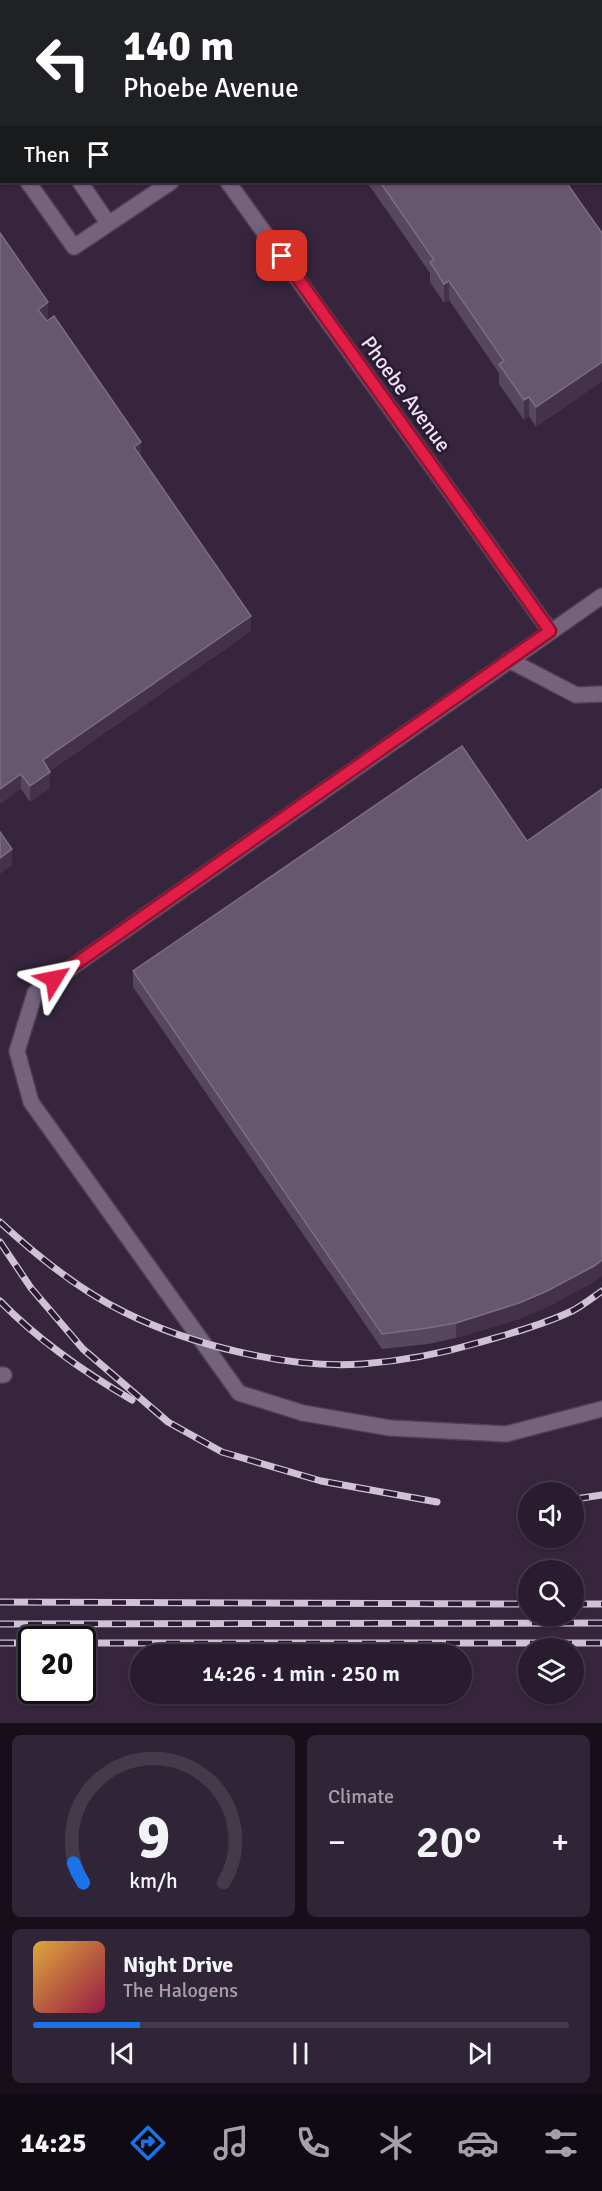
<!DOCTYPE html>
<meta charset="utf-8">
<style>
:root{--surface:#281c2e;--page:#302536;--text:#f1f3f6;--muted:#a5a1aa;--line:#443a4a;--accent:#1a73e8}
body{margin:0;font-family:Signika,sans-serif;background:var(--page);color:var(--text);height:100vh;display:flex;flex-direction:column;font-size:22px;white-space:nowrap}
*{box-sizing:border-box;margin:0}
p{font-size:20px;color:var(--muted)}
.icon{flex:none;width:33px;height:33px;fill:none;stroke:currentColor;stroke-width:2;stroke-linecap:round;stroke-linejoin:round}
.map{position:relative;height:1723px;overflow:hidden}
.details{display:flex;flex-direction:column;gap:12px;padding:12px;background:#160f19;flex:1}
.details>*{flex:none}
.guide{position:absolute;left:0px;top:0px;width:603px;height:183px;box-shadow:0 2px 4px #0004,0 0 0 2px var(--line);background:#202124;color:#fff;overflow:hidden}
.tools{position:absolute;left:518px;top:1482px;display:grid;gap:12px}
.tools a{display:grid;place-items:center;width:66px;height:66px;border-radius:50%;background:var(--surface);box-shadow:0 2px 4px #0004,0 0 0 2px var(--line);font-size:30px}
.speed{position:absolute;left:18px;top:1626px;display:flex;gap:12px;font-size:30px;font-weight:700;text-align:center}
.speed>*{display:grid;place-content:center;width:78px;height:78px;border-radius:50%;background:var(--surface);box-shadow:0 2px 4px #0004,0 0 0 2px var(--line);line-height:1}
.speed .limit{border:3px solid #111;border-radius:9px;background:#fff;color:#111}
.pin{position:absolute;display:grid;place-items:center;width:51px;height:51px;color:#fff;margin:-26px;border-radius:12px;box-shadow:0 3px 9px #0006}
.me{position:absolute;width:66px;margin:-33px;rotate:55deg;stroke-linejoin:round;filter:drop-shadow(0 0 4px #0008)}
.turn{display:flex;align-items:center;gap:21px;height:126px;padding:0 24px;font-size:27px}
.turn .icon{width:78px;height:78px;stroke-width:2.5}
.turn b{display:block;font-size:42px;line-height:51px}
.then{display:flex;align-items:center;height:57px;padding:0 24px;background:#0003;gap:12px;font-size:22px}
.big{font-size:45px;font-weight:600;line-height:1.1}
.details .card{flex:1;display:flex;flex-direction:column;justify-content:center;gap:9px;min-width:0;padding:0 21px;border-radius:9px;background:var(--page)}
.details .dial{align-items:center;gap:0}
.dial svg{height:156px;overflow:visible;fill:none;stroke:var(--line);stroke-width:7;stroke-linecap:round;text-anchor:middle}
.dial text{fill:var(--text);stroke:none}
.song{display:flex;align-items:center;gap:18px}
.cover{width:72px;height:72px;border-radius:9px;background:linear-gradient(135deg,hsl(40 70% 55%),hsl(340 70% 35%))}
.played{height:6px;border-radius:3px;background:linear-gradient(90deg,var(--accent) 20%,var(--line) 20%)}
.keys{display:flex;justify-content:space-around;direction:ltr}
.heat{display:flex;justify-content:space-between;align-items:center;font-size:33px;direction:ltr}
.details .tiles{flex:1;display:grid;gap:12px;grid-template-columns:1fr 1fr}
.card:last-child{grid-column:span 2}
.trip{position:absolute;left:130px;top:1644px;width:342px;height:60px;border-radius:30px;background:var(--surface);box-shadow:0 2px 4px #0004,0 0 0 2px var(--line);font-weight:600;line-height:60px;text-align:center}
.tabs{display:flex;height:96px;justify-content:space-around;align-items:center;background:#100b12;color:var(--muted)}
.tabs .icon{width:42px;height:42px}
.tabs .on{color:var(--accent)}
.tabs b{font-size:27px;color:var(--text)}
.map>svg:first-child{display:block}
.lines{fill:none;stroke-linecap:round;stroke-linejoin:round}
.minor-casing{stroke:#4f4155;stroke-width:18}
.minor{stroke:#75637e;stroke-width:15}
.rail-casing{stroke:#cec2d4;stroke-width:7}
.rail{stroke:#2b1b32;stroke-width:4.5;stroke-dasharray:14;stroke-linecap:butt}
.wall{fill:#56465e}
.shaded-wall{fill:#43324a}
.building{fill:#67576e;stroke:#7c6d83;stroke-width:1.5}
.route-casing{stroke:#92132f;stroke-width:15}
.route{stroke:#e11d48;stroke-width:10}
.labels{text-anchor:middle;dominant-baseline:central;stroke-width:6;stroke-linejoin:round;paint-order:stroke}
.street-label{font-size:21px;fill:#efe4f4;stroke:#2b1b32}
</style>
<div class="map">
<svg width="602" height="1723" viewBox="0 0 602 1723">
<rect width="100%" height="100%" fill="#36253d"/>
<g class="lines">
<!-- minor casing -->
<g class="minor-casing">
<g id="minor">
<polyline points="99,0 100,2"/>
<polyline points="0,66 2,68"/>
<polyline points="0,141 2,143"/>
<polyline points="28,182 74,247 171,182"/>
<polyline points="80,182 108,223"/>
<polyline points="228,182 550,631"/>
<polyline points="602,596 35,993 17,1051 31,1102 239,1393 303,1413 390,1428 506,1434 602,1409"/>
<polyline points="509,660 576,695 602,694"/>
<polyline points="0,1375 4,1375"/>
</g>
</g>
<!-- minor -->
<use href="#minor" class="minor"/>
<!-- rail casing -->
<g class="rail-casing">
<g id="rail">
<polyline points="491,0 492,2"/>
<polyline points="602,159 602,160"/>
<path d="M 0,1222 C 37,1256 79,1290 124,1312 C 190,1345 288,1369 362,1364 C 401,1361 440,1354 477,1343 C 509,1334 542,1325 572,1311 C 582,1306 592,1298 602,1291"/>
<polyline points="0,1242 31,1288 83,1349 168,1422 222,1452 321,1481 437,1502"/>
<path d="M 0,1301 C 39,1341 84,1372 132,1400"/>
<polyline points="575,1499 602,1495"/>
<polyline points="0,1602 528,1604"/>
<polyline points="573,1604 602,1604"/>
<polyline points="0,1624 602,1623"/>
<polyline points="0,1643 32,1643"/>
<polyline points="82,1643 602,1643"/>
</g>
</g>
<!-- rail -->
<use href="#rail" class="rail"/>
</g>
<!-- wall -->
<g class="wall">
<polygon points="268,0 439,0 440,2 269,2"/>
<polygon points="367,182 566,182 602,233 602,381 536,427 529,416 524,420 499,384 499,373 449,300 444,303 430,282 430,273"/>
<polygon points="0,233 48,318 46,320 141,458 251,631 50,771 50,788 30,802 21,789"/>
<polygon points="133,971 594,1282 547,1307 519,1319 456,1338 428,1344 382,1349 133,987"/>
</g>
<!-- shaded-wall -->
<g class="shaded-wall">
<polygon points="449,281 449,300 444,303 444,284"/>
<polygon points="48,302 48,318 38,325 38,310"/>
<polygon points="602,362 602,381 536,427 536,407"/>
<polygon points="529,397 529,416 524,420 524,400"/>
<polygon points="141,442 141,458 134,447"/>
<polygon points="251,616 251,631 43,776 43,760"/>
<polygon points="50,772 50,788 30,802 30,786"/>
<polygon points="21,774 21,789 0,804 0,789"/>
<polygon points="12,849 12,865 0,874 0,858"/>
<polygon points="602,1260 602,1276 594,1282 547,1307 519,1319 456,1338 456,1323"/>
</g>
<!-- building -->
<g class="building">
<polygon points="282,0 439,0 440,2 283,2"/>
<polygon points="380,182 566,182 602,233 602,362 536,407 529,397 524,400 499,364 504,361 449,281 444,284 430,262 434,260"/>
<polygon points="0,233 48,302 38,310 47,321 54,316 141,442 134,447 251,616 43,760 50,772 30,786 21,774 0,789"/>
<polygon points="462,746 527,841 602,789 602,1260 594,1266 547,1291 519,1303 456,1323 428,1328 382,1334 133,971"/>
<polygon points="0,832 12,849 0,858"/>
</g>
<g class="lines">
<!-- route casing -->
<g class="route-casing">
<polyline id="route" points="54,979 550,631 282,256"/>
</g>
<!-- route -->
<use href="#route" class="route"/>
</g>
<g class="labels">
<!-- street labels -->
<g class="street-label">
<text transform="translate(406 394) rotate(54)">Phoebe Avenue</text>
</g>
</g>
</svg>
<div class="tools">
<a><svg class="icon" aria-label="sound" viewBox="0 0 24 24"><path d="M4 9h4l5-4v14l-5-4H4zM17 9q2 3 0 6"/></svg></a>
<a><svg class="icon" aria-label="search" viewBox="0 0 24 24"><circle cx="10" cy="10" r="6"/><path d="M15 15l6 6"/></svg></a>
<a><svg class="icon" aria-label="layers" viewBox="0 0 24 24"><path d="M12 4l9 5-9 5-9-5zM3 14l9 5 9-5"/></svg></a>
</div>
<div class="speed"><div class="limit">20</div></div>
<div class="pin" style="left:282px;top:256px;background:#d93025"><svg class="icon" aria-label="arrive" viewBox="0 0 24 24"><path d="M6 21V4h12l-3 4 3 4H6"/></svg></div>
<svg class="me" style="left:54px;top:979px" viewBox="-20 -20 40 40"><path d="M0-17L14 15 0 8-14 15z" fill="#e11d48" stroke="#fff" stroke-width="4"/></svg>
<div class="trip">14:26 · 1 min · 250 m</div>
<div class="guide">
<div class="turn"><svg class="icon" aria-label="left" viewBox="0 0 24 24"><path d="M17 20v-9H6M10 6l-5 5 5 5"/></svg><div><b>140 m</b>Phoebe Avenue</div></div>
<div class="then">Then<svg class="icon" aria-label="arrive" viewBox="0 0 24 24"><path d="M6 21V4h12l-3 4 3 4H6"/></svg></div>
</div>
</div>
<section class="details">
<div class="tiles">
<div class="card dial"><svg viewBox="0 0 100 80">
<path d="M14 69A42 42 0 1 1 86 69"/>
<path d="M14 69A42 42 0 0 1 9 59" stroke="#1a73e8"/>
<text x="50" y="56" font-size="32" font-weight="700">9</text>
<text x="50" y="72" font-size="11">km/h</text>
</svg></div>
<div class="card"><p>Climate</p>
<div class="heat"><a>−</a><b class="big">20°</b><a>+</a></div>
</div>
<div class="card">
<div class="song"><i class="cover"></i><div><b>Night Drive</b><p>The Halogens</p></div></div>
<div class="played"></div>
<div class="keys"><svg class="icon" aria-label="previous" viewBox="0 0 24 24"><path d="M18 5L8 12l10 7zM5 5v14"/></svg><svg class="icon" aria-label="pause" viewBox="0 0 24 24"><path d="M8 5v14M16 5v14"/></svg><svg class="icon" aria-label="next" viewBox="0 0 24 24"><path d="M6 5l10 7-10 7zM19 5v14"/></svg></div>
</div>
</div>
</section>
<nav class="tabs">
<b>14:25</b>
<svg class="icon on" aria-label="directions" viewBox="0 0 24 24"><path d="M12 3l9 9-9 9-9-9zM9 14v-3h6M13 9l2 2-2 2"/></svg>
<svg class="icon" aria-label="music" viewBox="0 0 24 24"><path d="M9 18V5l10-2v13"/><circle cx="6" cy="18" r="3"/><circle cx="16" cy="16" r="3"/></svg>
<svg class="icon" aria-label="phone" viewBox="0 0 24 24"><path d="M5 4h4l2 5-3 2q2 4 5 5l2-3 5 2v4C11 20 4 13 5 4z"/></svg>
<svg class="icon" aria-label="climate" viewBox="0 0 24 24"><path d="M12 3v18M4 7l16 10M4 17L20 7"/></svg>
<svg class="icon" aria-label="car" viewBox="0 0 24 24"><path d="M5 17H2v-5l4-1 3-4h7l3 4 3 1v5h-3M9 17h6M6 11h13"/><circle cx="7" cy="17" r="2"/><circle cx="17" cy="17" r="2"/></svg>
<svg class="icon" aria-label="filters" viewBox="0 0 24 24"><path d="M4 7h16M4 17h16"/><circle cx="9" cy="7" r="2"/><circle cx="15" cy="17" r="2"/></svg>
</nav>
